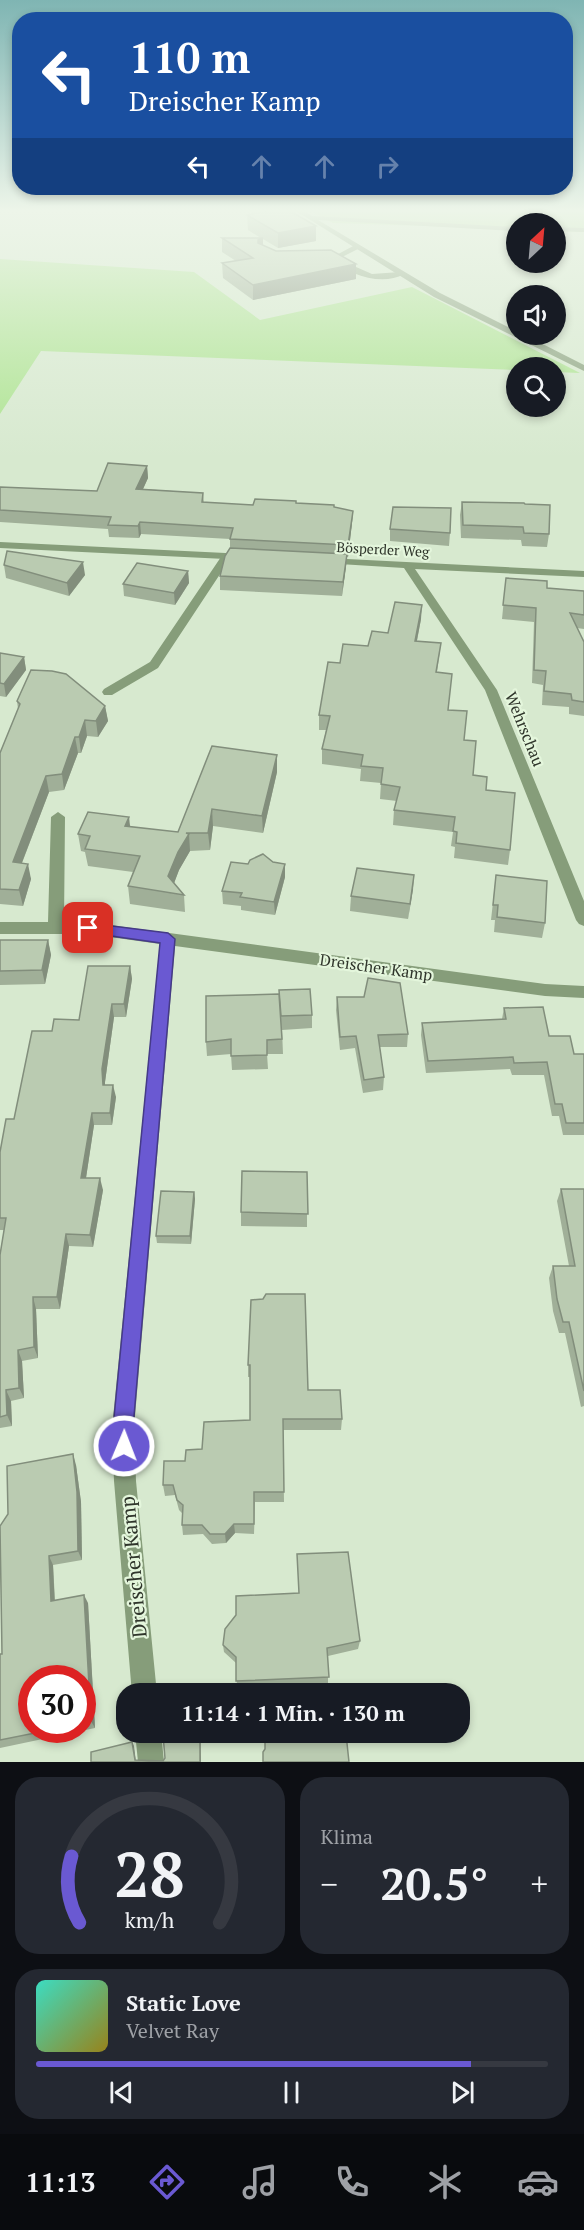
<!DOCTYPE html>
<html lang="de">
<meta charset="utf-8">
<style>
:root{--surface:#171b24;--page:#242831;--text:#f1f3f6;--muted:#9ea1a6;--line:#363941;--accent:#6a59d2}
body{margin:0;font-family:"PT Serif",serif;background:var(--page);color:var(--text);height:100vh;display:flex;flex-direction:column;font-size:22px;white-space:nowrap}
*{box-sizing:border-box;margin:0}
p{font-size:20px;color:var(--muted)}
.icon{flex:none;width:33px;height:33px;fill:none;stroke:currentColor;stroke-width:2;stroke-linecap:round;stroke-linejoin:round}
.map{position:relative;height:1762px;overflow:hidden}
.sheet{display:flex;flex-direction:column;gap:15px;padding:15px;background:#0d0f14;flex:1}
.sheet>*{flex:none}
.hud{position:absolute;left:12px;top:12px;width:561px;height:183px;border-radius:24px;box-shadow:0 3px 9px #0003;background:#1a4fa0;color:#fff;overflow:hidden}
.needle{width:39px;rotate:26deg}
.fabs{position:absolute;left:506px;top:213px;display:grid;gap:12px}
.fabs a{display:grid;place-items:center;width:60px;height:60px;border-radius:50%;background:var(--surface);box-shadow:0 3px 9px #0003;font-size:30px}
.speed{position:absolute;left:18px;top:1665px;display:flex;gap:12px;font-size:30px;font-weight:700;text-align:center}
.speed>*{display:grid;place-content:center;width:78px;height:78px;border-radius:50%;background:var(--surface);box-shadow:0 3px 9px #0003;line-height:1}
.speed .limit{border:9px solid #d22;background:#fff;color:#111}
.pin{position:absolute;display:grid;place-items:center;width:51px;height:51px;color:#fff;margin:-26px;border-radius:12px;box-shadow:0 3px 9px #0006}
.me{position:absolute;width:66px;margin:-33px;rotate:1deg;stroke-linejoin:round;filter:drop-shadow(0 0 4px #0008)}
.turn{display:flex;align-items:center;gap:21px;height:126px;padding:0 18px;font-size:27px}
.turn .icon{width:78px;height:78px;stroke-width:2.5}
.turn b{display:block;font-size:42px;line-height:51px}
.lanes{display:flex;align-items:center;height:57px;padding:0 18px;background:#0003;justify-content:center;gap:30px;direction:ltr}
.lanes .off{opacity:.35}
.big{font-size:45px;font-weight:800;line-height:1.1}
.sheet .card{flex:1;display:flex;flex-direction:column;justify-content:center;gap:9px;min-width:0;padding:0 21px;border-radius:24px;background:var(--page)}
.sheet .dial{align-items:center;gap:0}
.dial svg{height:156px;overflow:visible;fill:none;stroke:var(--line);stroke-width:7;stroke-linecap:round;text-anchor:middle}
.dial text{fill:var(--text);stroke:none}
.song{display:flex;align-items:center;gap:18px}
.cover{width:72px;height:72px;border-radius:9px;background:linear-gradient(135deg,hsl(170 70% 55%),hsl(50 70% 35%))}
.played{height:6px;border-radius:3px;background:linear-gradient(90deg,var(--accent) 85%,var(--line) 85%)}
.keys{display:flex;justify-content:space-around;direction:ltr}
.heat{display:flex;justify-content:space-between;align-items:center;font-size:33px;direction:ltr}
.sheet .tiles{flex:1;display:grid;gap:15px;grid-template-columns:1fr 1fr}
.card:last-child{grid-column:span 2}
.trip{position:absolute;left:116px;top:1683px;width:354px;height:60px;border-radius:24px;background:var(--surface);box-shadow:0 3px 9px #0003;font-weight:800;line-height:60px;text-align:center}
.tabs{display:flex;height:96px;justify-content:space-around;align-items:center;background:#090b0e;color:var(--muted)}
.tabs .icon{width:42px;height:42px}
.tabs .selected{color:var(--accent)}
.tabs b{font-size:27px;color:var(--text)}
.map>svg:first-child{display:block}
.green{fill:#ace38f}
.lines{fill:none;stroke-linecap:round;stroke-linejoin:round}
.service{fill:#869d7a;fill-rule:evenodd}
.minor{fill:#869d7a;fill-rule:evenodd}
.wall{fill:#a0af98;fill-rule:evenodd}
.shaded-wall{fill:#828e7c}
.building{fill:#bacbb1;stroke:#828e7c;stroke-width:1.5}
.route{fill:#6a59d2;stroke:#453a88;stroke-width:1.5}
.labels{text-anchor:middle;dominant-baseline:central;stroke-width:4.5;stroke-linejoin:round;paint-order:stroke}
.far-street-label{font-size:14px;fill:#2f352b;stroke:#e4f6dc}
.street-label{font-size:16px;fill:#2f352b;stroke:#e4f6dc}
.near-street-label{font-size:20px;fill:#2f352b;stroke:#e4f6dc}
</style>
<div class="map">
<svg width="584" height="1762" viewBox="0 0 584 1762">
<rect width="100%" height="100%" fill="#d7e9cf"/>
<!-- green -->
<g class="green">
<polygon points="311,211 584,211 584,232 555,231 555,224 516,224 516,229 333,223"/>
<polygon points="0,259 194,272 260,320 412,287 580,373 555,372 555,368 516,368 516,370 41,351 0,414"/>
</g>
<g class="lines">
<!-- service -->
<g class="service">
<path d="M 355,245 L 358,249 L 338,259 L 372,274 L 400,272 L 404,274 C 381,287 349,274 329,259 Z"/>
<polygon points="227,553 232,556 158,668 112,695 104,695 102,692 104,689 150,662 223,554"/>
</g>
<!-- minor -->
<g class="minor">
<polygon points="296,211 304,211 312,216 516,227 516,231 318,220 440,293 516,331 516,334 523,334 584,365 584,371 434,297"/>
<polygon points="555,227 584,228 584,232 555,231"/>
<polygon points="0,542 246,554 251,557 246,560 0,548"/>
<polygon points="327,558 584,571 584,577 415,569 497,690 584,901 584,926 579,924 576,920 485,690 404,568 323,563 321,561"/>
<polygon points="58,812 65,817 64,922 88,922 545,984 584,986 584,998 545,996 175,946 134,1428 136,1481 157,1694 132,1694 114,1481 112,1428 160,944 88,934 0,934 0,922 48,922 51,817"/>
<polygon points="135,1732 161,1732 164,1762 138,1762"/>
</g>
</g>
<!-- wall -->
<g class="wall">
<polygon points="247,215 316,226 316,241 278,248 263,239 263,245 276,251 356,279 253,300 223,278 222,263 236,261 222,252 222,238 261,238 248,230"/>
<polygon points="147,466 148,478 143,489 203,493 204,503 253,505 296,503 334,508 353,511 352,523 348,557 347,557 342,596 220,590 220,576 230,548 230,539 141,534 139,538 109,537 108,529 0,522 0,487 97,491"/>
<polygon points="462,502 525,504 549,534 547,547 522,546 521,540 461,538 460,515"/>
<polygon points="390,529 450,533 449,546 390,541"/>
<polygon points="4,565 85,575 69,596 6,578"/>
<polygon points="188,571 189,583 175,605 124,596 123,584"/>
<polygon points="506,578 547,588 584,591 584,629 577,628 584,642 584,716 569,714 569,707 542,705 543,685 532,683 534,622 502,619"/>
<polygon points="421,619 417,641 441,643 437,672 448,710 464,740 473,775 486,790 510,850 508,865 454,858 455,847 451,846 453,832 393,825 394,810 397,801 380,799 381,783 360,781 361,769 322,764 322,749 326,730 319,730 319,715 340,663 388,633"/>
<polygon points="0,653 24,657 26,670 6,697 0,696"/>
<polygon points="17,701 105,706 108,721 98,737 87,736 81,753 78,753 64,790 49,792 22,863 31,879 23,906 0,904 0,753 18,709"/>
<polygon points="212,746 277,772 263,833 213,826 210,850 190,851 179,870 174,883 184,895 185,912 130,904 128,886 133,872 88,866 85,852 81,851 78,834 130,827 178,832"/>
<polygon points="273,862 285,864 285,877 275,915 241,910 241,906 223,904 222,891 248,864"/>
<polygon points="414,875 408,919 350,911 351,896"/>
<polygon points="496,875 545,923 542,938 494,932 495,920 491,920"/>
<polygon points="0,940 48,940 51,955 45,984 0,985"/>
<polygon points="130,966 132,979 126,1017 114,1017 105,1082 105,1085 116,1097 112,1125 94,1125 86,1178 103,1190 93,1247 69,1246 60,1309 36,1309 38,1358 22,1361 24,1398 11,1401 12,1426 0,1428 0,1255 4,1230 0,1230 0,1152 52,1031 79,1020"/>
<polygon points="206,996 312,1015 312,1028 282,1030 283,1054 267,1054 268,1069 232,1070 231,1054 207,1056 206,1042"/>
<polygon points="337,997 408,1034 407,1047 379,1047 384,1077 383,1090 363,1093 355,1048 340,1050 336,1010"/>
<polygon points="504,1008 549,1036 574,1054 584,1054 584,1135 563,1135 559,1116 552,1116 544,1075 512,1075 510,1069 426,1073 421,1035 422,1023 502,1019"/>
<polygon points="307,1172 307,1227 241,1226 241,1212"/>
<polygon points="561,1189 584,1189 584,1406 581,1407 565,1333 559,1333 553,1311 549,1278 553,1266 569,1266 557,1201"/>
<polygon points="194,1192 195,1199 191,1244 157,1243 156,1236"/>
<polygon points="251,1300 308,1390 342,1419 341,1430 283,1430 284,1502 255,1502 254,1534 235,1533 226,1543 212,1544 203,1534 183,1535 182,1525 182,1513 179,1510 175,1495 165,1496 163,1485 185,1461 202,1449 250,1420 250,1377 248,1377 248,1365"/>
<path d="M 76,1465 L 81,1502 L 82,1560 L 53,1565 L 55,1600 L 88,1603 L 95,1728 L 0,1748 L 0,1654 L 2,1654 L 0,1526 ZM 82,1678 L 82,1730 L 32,1730 Z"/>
<polygon points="360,1641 358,1649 328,1656 328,1684 237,1688 236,1663 224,1652 223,1645"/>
</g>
<!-- shaded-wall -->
<g class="shaded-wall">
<polygon points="316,226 316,241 278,248 278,233"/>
<polygon points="263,238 263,252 258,254 258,240"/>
<polygon points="356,264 356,279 253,300 253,285"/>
<polygon points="147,466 148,478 138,500 136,489"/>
<polygon points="353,511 352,523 348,557 348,545"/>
<polygon points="140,522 141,534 139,538 138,526"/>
<polygon points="347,554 346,567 342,596 343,582"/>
<polygon points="83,562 85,575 69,596 67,583"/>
<polygon points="188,571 189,583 175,605 174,593"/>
<polygon points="422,605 421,619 414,655 415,641"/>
<polygon points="24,657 26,670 6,697 4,684"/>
<polygon points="105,706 108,721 98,737 96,721"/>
<polygon points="85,720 87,736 81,753 79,737"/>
<polygon points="75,737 78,753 64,790 62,774"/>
<polygon points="277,755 277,772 263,833 262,816"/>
<polygon points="46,776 49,792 16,878 13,862"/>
<polygon points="212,809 213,826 210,850 208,833"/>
<polygon points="129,817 131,834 125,826"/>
<polygon points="189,834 190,851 179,870 170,894 168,876 178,852"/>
<polygon points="28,864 31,879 23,906 19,890"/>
<polygon points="285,864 285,877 275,915 274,902"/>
<polygon points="414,875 413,890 408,919 410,904"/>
<polygon points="48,940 51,955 45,984 42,970"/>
<polygon points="130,966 132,979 126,1017 124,1004"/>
<polygon points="112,1004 114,1017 105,1082 105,1097 103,1085 102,1069"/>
<polygon points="113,1085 116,1097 112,1125 110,1113"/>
<polygon points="92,1113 94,1125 84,1191 81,1178"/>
<polygon points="100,1178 103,1190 93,1247 90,1235"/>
<polygon points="194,1192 195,1199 191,1244 190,1236"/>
<polygon points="66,1234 69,1246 60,1309 57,1297"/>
<polygon points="33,1297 36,1309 38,1358 34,1347"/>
<polygon points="18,1350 22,1361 24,1398 19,1388"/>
<polygon points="6,1390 11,1401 12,1426 7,1415"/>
<polygon points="73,1454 76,1465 81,1502 82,1560 78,1551"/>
<polygon points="234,1524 235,1533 226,1543 225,1534"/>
<polygon points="49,1556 53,1565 55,1610 51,1601"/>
<polygon points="84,1595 88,1603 95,1728 91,1721"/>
<polygon points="200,1732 201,1762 200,1762"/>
<polygon points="132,1742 134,1746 136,1762 135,1760"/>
</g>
<!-- building -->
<g class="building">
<polygon points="267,211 290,211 316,226 278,233 247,215"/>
<polygon points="222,238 263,238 258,240 258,243 276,251 331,250 356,264 253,285 222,263 253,258"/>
<polygon points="108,463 147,466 136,489 203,493 202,502 253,505 255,499 296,501 296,503 334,505 334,507 353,511 348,545 230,539 233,528 140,522 138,526 108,525 111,517 0,510 0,487 97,491"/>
<polygon points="462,502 524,503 525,504 550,505 549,534 524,533 523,527 463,525"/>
<polygon points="393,507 451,508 450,533 390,529"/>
<polygon points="230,548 347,554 343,582 220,576 225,556"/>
<polygon points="7,551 83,562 67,583 4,565"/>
<polygon points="137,563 188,571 174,593 123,584"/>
<polygon points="506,578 547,581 547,588 584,591 584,615 570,613 584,642 584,702 572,700 571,694 544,691 546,671 534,670 536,608 503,605"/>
<polygon points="395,602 422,605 415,641 441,643 436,672 452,674 448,710 467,711 464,740 476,741 473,775 487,777 486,790 515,793 510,850 456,843 457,832 453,831 455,817 394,810 400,787 381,784 383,768 361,766 363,755 322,749 330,716 319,715 328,662 340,663 343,644 368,646 372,631 388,633"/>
<polygon points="0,653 24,657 4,684 0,683"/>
<polygon points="31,670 52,671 66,674 105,706 96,721 85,720 79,737 75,737 62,774 46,776 13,862 28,864 19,890 0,889 0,753 20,704 17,701"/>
<polygon points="212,746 277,755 262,816 212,809 208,833 186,833 189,834 178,852 168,876 184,895 128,886 140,856 85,849 90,836 78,834 88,812 129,817 125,826 178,832"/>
<polygon points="263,854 273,862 285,864 274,902 240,897 242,893 222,891 231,862 248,864 250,860"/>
<polygon points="357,868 414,875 410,904 351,896"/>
<polygon points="496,875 547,881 545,923 497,917 498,905 493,905"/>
<polygon points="0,940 48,940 42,970 0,971"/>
<polygon points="88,966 130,966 124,1004 112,1004 102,1069 103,1085 113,1085 110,1113 92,1113 81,1178 100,1178 90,1235 66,1234 57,1297 33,1297 34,1347 18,1350 19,1388 6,1390 7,1415 0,1417 0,1255 6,1218 0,1218 0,1152 6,1119 14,1119 32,1031 52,1031 54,1019 79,1020"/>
<polygon points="368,978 400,983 408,1034 378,1035 384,1077 364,1080 356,1036 340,1037 337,997 364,997"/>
<polygon points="310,989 312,1015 281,1016 279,990"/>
<polygon points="279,994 282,1039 267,1040 267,1055 231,1056 231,1039 206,1042 206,996"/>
<polygon points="543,1007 549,1036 570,1036 574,1054 584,1054 584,1123 566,1123 562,1104 555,1104 547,1062 514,1063 513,1057 428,1061 422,1023 506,1019 504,1008"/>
<polygon points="242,1171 307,1172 308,1214 241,1212"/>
<polygon points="561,1189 584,1189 584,1391 569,1322 563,1322 557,1299 553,1266 575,1266"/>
<polygon points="161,1191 194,1192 190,1236 156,1236"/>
<polygon points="266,1294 305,1294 308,1390 340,1390 342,1419 283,1419 284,1492 254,1492 254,1524 234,1524 225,1534 210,1534 202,1525 182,1525 183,1505 177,1500 173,1485 163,1485 164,1461 185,1461 186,1450 202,1449 204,1422 250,1420 250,1365 248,1365 251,1300 263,1299"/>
<polygon points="73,1454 77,1492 78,1551 49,1556 51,1601 84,1595 91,1721 82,1723 82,1678 32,1678 32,1730 50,1730 0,1740 0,1654 2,1654 0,1526 8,1514 7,1466"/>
<polygon points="348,1552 360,1641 327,1648 329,1677 236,1681 236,1657 223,1645 225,1629 236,1615 236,1596 299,1593 297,1554"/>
<polygon points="166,1732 200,1732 200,1762 91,1762 91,1752 132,1742 135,1760 163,1761 165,1758 163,1735 166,1735"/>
<polygon points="346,1734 349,1762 263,1762 263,1752 265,1749 265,1739"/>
</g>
<!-- sky -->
<linearGradient id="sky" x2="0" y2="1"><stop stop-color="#7fb5b3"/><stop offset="0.46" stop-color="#edf5e9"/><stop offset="1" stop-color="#edf5e9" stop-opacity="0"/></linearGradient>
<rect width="584" height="458" fill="url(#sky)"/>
<!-- route -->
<polygon class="route" points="88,923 168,933 175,939 133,1428 134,1446 131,1453 124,1456 117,1453 114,1446 113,1428 160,943 83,932 81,928 83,924"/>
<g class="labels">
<!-- far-street labels -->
<g class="far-street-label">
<text transform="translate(383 549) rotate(3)">Bösperder Weg</text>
</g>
<!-- street labels -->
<g class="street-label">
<text transform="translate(525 729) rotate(68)">Wehrschau</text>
<text transform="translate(376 967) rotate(8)">Dreischer Kamp</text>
</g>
<!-- near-street labels -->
<g class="near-street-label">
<text transform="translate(133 1567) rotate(-95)">Dreischer Kamp</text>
</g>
</g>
</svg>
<div class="fabs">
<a><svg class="needle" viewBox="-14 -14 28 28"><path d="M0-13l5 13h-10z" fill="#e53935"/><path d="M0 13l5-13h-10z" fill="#9ea1a6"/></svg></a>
<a><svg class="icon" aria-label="sound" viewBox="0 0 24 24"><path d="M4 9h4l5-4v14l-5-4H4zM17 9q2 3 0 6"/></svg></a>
<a><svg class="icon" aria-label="search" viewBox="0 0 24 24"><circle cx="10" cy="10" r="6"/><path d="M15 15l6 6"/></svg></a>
</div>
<div class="speed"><div class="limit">30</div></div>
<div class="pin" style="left:88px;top:928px;background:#d93025"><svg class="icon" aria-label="arrive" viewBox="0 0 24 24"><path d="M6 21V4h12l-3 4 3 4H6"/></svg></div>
<svg class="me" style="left:124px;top:1446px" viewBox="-20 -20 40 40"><circle r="17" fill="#6a59d2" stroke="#fff" stroke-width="3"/><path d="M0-11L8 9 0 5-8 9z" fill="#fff"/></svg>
<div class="trip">11:14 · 1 Min. · 130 m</div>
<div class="hud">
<div class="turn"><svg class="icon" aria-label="left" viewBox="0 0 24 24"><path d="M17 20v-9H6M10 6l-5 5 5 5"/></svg><div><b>110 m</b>Dreischer Kamp</div></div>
<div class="lanes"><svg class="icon" aria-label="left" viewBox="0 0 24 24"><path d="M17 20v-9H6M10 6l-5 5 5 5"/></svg><svg class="icon off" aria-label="ahead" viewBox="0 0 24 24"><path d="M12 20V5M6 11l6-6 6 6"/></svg><svg class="icon off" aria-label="ahead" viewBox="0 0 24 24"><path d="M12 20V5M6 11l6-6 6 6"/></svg><svg class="icon off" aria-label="right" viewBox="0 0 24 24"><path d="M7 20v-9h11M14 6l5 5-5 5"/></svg></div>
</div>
</div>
<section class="sheet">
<div class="tiles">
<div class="card dial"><svg viewBox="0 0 100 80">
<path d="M14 69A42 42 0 1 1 86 69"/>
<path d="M14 69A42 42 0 0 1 10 35" stroke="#6a59d2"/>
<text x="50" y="56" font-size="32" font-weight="700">28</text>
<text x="50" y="72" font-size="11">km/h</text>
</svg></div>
<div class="card"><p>Klima</p>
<div class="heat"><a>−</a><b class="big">20.5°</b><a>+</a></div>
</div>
<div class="card">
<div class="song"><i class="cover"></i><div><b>Static Love</b><p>Velvet Ray</p></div></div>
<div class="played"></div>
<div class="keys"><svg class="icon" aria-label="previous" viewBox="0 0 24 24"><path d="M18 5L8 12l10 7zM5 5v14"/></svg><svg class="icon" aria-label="pause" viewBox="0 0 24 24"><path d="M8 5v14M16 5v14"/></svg><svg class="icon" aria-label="next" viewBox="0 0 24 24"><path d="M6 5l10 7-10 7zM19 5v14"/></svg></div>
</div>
</div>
</section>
<nav class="tabs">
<b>11:13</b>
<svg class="icon selected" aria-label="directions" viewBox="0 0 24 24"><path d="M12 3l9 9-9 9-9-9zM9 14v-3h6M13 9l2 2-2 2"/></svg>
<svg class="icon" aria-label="music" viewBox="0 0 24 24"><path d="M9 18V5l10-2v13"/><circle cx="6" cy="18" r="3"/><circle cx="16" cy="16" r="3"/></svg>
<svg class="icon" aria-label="phone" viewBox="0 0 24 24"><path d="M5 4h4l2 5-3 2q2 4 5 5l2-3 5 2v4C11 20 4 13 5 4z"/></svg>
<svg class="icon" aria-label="climate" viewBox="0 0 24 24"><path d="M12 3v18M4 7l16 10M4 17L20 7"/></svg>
<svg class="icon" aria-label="car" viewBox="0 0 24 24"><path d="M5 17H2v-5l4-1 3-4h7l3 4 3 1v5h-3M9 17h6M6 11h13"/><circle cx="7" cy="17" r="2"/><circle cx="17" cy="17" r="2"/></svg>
</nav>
